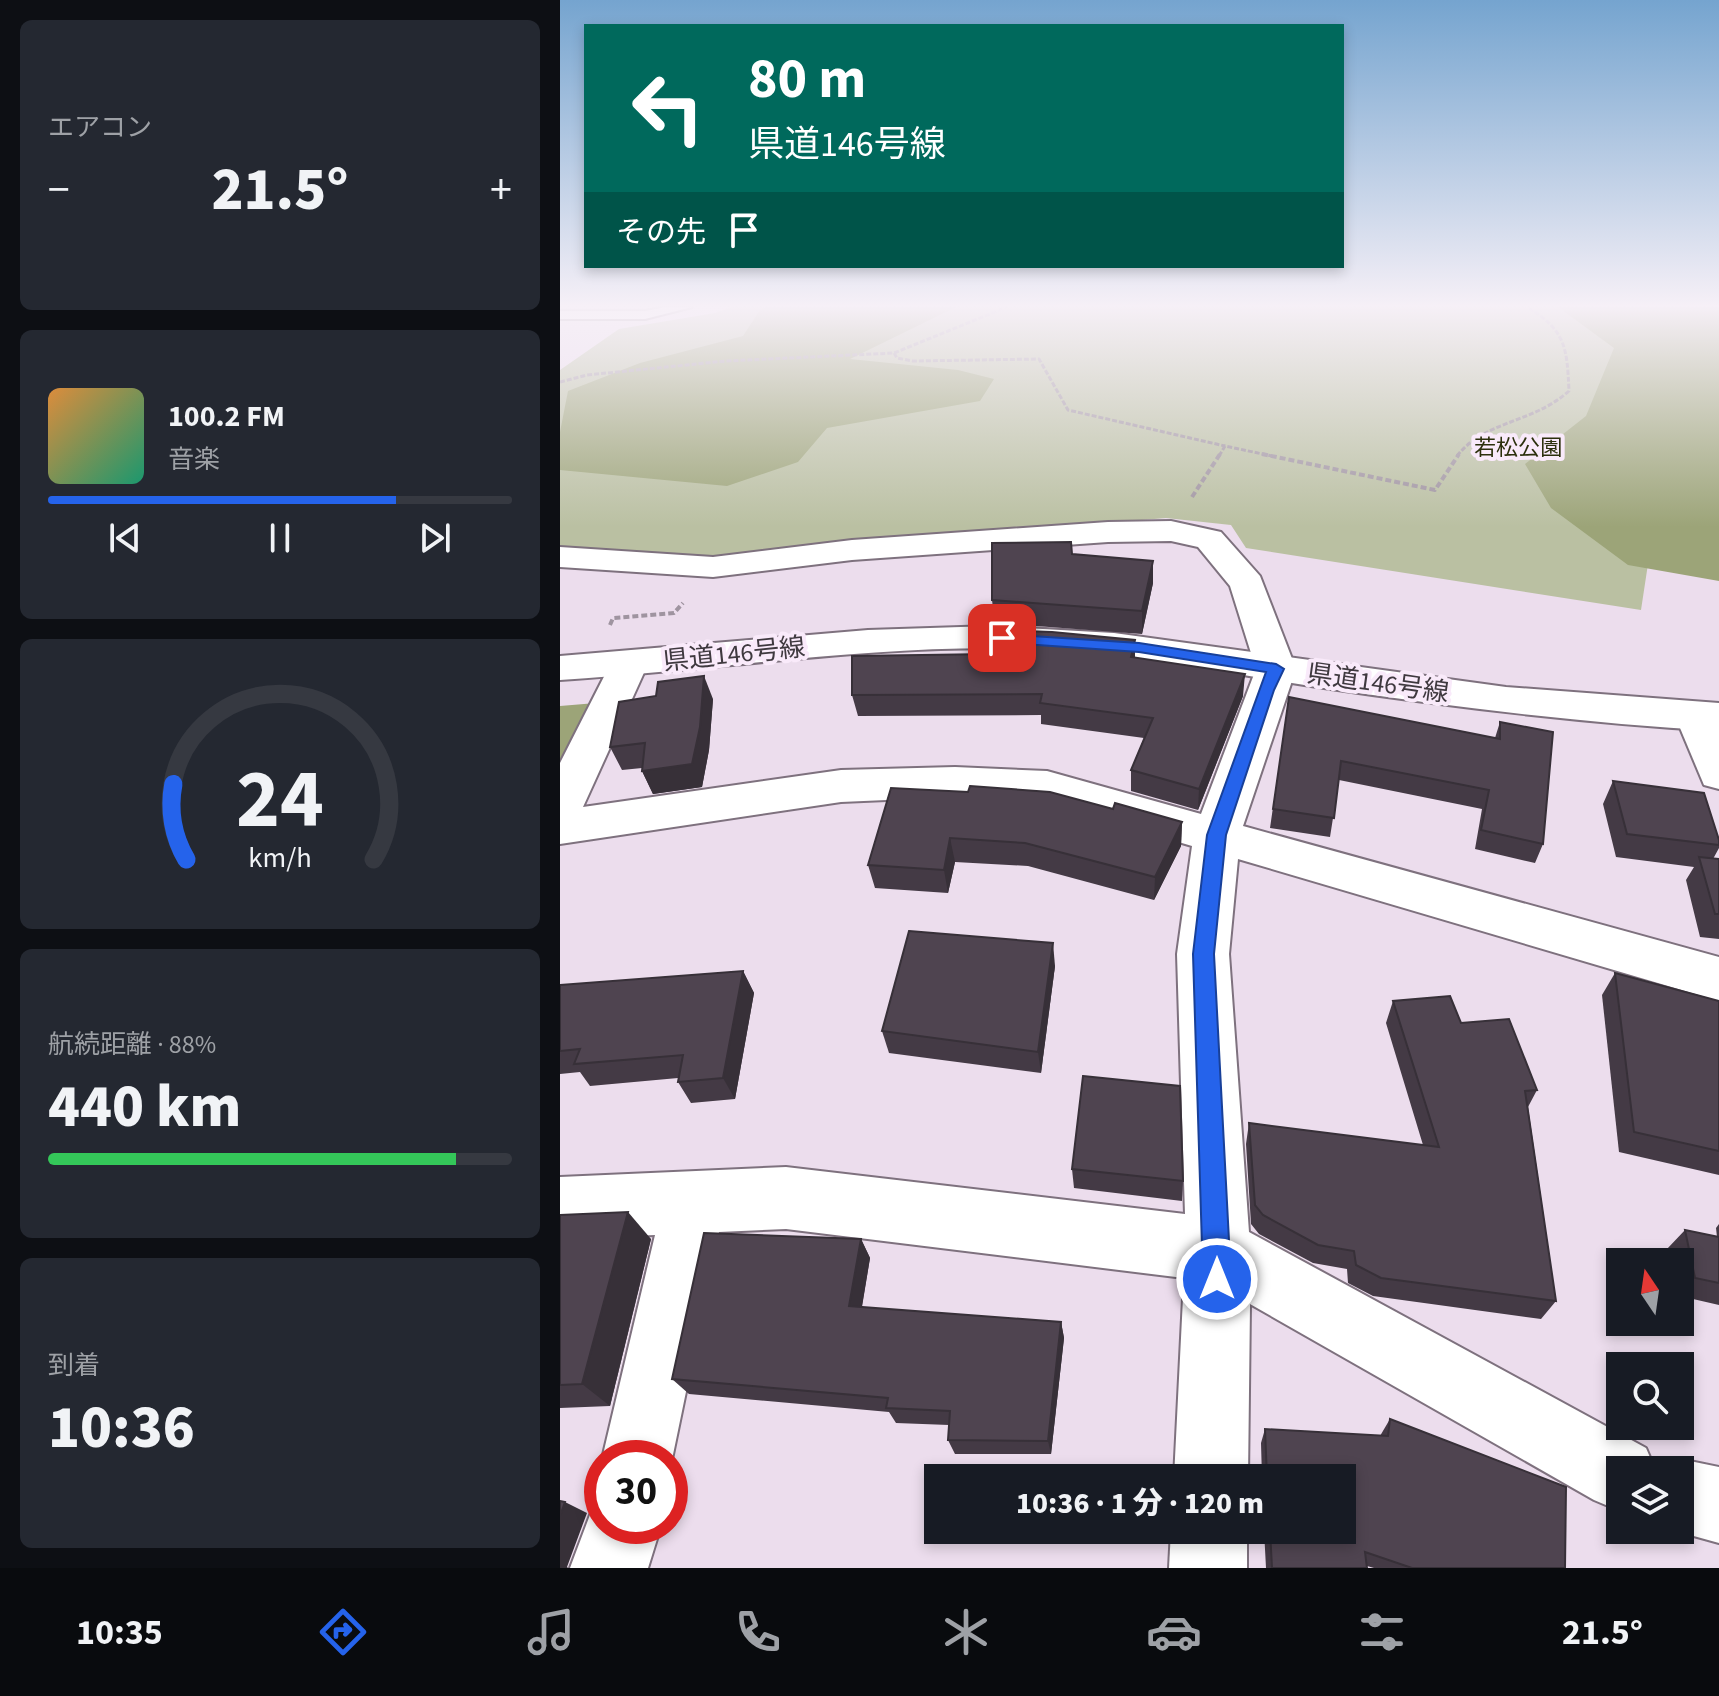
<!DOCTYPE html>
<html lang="ja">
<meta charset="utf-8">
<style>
:root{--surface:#171b24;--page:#242831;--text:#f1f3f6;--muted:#9ea1a6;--line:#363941;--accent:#2563eb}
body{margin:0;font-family:"Source Sans 3","Noto Sans JP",sans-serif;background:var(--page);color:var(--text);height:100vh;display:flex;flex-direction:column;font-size:30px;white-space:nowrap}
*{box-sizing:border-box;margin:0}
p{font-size:26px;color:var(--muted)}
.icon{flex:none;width:44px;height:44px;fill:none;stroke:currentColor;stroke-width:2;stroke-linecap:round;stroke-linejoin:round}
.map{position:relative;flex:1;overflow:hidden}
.details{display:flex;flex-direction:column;gap:20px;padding:20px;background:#0d0f14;width:560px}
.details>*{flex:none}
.hud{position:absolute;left:24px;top:24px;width:760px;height:244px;border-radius:0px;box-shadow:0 4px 12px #0003;background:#00695c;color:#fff;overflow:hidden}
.needle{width:52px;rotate:347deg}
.tools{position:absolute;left:1046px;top:1248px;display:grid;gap:16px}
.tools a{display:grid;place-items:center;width:88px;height:88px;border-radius:0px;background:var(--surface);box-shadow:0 4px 12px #0003;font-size:40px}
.speed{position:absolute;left:24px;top:1440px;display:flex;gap:16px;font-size:40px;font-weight:700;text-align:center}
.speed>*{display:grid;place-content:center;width:104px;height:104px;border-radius:50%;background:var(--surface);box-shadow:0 4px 12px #0003;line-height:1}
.speed .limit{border:12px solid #d22;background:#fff;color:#111}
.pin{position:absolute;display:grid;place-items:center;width:68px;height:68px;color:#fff;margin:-34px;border-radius:16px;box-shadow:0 4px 12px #0006}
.me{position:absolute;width:88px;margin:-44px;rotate:0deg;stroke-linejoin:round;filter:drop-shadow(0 0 6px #0008)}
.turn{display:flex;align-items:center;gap:28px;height:168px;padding:0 32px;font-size:36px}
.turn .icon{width:104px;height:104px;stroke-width:2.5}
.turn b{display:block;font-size:56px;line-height:68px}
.then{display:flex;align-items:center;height:76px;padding:0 32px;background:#0003;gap:16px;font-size:30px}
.big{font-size:60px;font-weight:800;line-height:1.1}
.details .widget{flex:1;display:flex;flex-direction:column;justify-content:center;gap:12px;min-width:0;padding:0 28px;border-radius:12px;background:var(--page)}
.details .dial{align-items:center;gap:0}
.dial svg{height:208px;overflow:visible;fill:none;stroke:var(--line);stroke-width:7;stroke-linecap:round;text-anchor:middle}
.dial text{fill:var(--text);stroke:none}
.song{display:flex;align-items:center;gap:24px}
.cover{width:96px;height:96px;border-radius:12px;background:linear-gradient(135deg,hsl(30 70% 55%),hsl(160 70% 35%))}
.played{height:8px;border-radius:4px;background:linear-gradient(90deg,var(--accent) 75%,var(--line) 75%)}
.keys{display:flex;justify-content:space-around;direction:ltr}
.heat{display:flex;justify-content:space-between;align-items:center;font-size:44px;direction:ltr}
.charge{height:12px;border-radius:6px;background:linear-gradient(90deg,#34c759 88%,var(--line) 0)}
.trip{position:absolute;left:364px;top:1464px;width:432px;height:80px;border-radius:0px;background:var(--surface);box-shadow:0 4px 12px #0003;font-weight:800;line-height:80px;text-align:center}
.menu{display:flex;height:128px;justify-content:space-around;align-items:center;background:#090b0e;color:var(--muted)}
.menu .icon{width:56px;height:56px}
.menu .on{color:var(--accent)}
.menu b{font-size:36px;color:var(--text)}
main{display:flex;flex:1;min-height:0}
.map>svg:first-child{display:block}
.green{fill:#bac0a2}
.forest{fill:#9ca478}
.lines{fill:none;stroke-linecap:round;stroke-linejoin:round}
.lane-casing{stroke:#7e717e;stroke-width:4}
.street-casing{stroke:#7e717e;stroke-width:4}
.secondary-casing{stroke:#7e717e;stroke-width:4}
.path-far1{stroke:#9f94a0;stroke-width:3;stroke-dasharray:5 2;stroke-linecap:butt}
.path{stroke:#9f94a0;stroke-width:4;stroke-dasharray:6 3;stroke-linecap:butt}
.lane{fill:#fff;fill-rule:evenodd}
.street{fill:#fff;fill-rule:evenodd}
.secondary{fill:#fff;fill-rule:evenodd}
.wall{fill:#443a45}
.shaded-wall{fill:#373038}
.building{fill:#4f4450;stroke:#373038;stroke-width:2}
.route{fill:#2563eb;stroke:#184099;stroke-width:2}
.labels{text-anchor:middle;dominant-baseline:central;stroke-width:8;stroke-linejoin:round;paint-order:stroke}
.far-park-label{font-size:22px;fill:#2c300d;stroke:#f9eafa}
.street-label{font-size:26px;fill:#3f393f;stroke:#f9eafa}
</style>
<main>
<section class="details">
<div class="widget"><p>エアコン</p>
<div class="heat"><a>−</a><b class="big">21.5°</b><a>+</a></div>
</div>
<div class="widget">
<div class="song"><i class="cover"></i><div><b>100.2 FM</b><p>音楽</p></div></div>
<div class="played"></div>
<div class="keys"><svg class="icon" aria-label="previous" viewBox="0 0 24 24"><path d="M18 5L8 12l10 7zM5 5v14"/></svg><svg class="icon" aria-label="pause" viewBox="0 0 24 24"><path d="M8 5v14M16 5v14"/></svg><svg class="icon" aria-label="next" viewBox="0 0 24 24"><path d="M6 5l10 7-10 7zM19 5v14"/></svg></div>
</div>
<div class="widget dial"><svg viewBox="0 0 100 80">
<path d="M14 69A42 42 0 1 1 86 69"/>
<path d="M14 69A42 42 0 0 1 9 40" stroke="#2563eb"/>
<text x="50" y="56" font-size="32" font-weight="700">24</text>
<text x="50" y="72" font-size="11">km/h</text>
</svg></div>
<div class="widget"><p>航続距離 · 88%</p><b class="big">440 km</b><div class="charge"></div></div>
<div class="widget"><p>到着</p><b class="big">10:36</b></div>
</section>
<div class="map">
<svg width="1159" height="1568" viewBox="0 0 1159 1568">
<rect width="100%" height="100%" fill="#ecdded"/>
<!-- green -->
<polygon class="green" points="171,307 1127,307 1081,610 686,548 671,525 606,518 282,545 206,564 0,548 0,370 59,329 155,313"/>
<!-- forest -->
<g class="forest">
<polygon points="207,307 396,307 290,359 398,370 434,379 420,401 267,428 238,462 167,486 0,470 0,432 8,391 80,363 183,336 200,310"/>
<polygon points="998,307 1159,307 1159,581 1068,565 991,508 965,464 1026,416 1054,348"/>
<polygon points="36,703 0,783 0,706"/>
</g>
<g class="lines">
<!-- lane casing -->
<g class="lane-casing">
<polygon id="lane" points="106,307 132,307 85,319 0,319 0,311 85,311"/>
</g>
<!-- street casing -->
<g class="street-casing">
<g id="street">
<polygon points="611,521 661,532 700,576 736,669 683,826 1159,957 1159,1001 678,859 669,954 689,1232 1086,1448 1095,1469 1120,1459 1159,1467 1159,1543 1112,1530 1120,1530 1120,1470 1060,1470 1060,1511 1034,1500 690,1304 688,1478 614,1478 624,1278 226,1229 159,1232 110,1469 110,1458 42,1459 95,1235 0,1239 0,1177 226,1167 625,1214 617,954 632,846 487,803 395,797 281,802 0,844 0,763 54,657 68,654 82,657 87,666 23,807 281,770 395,767 487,771 641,814 696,669 670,586 638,547 611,541 548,542 292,560 153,577 0,567 0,547 153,557 292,540 548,522"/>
<polygon points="1136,702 1151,706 1159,722 1159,789 1144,785 1115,716 1121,706"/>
<polygon points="42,1497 42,1526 101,1526 88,1568 10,1568 36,1499"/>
<polygon points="611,1530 687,1530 687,1568 609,1568"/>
</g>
</g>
<!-- secondary casing -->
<g class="secondary-casing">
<path id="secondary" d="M 432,626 L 554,633 L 946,687 L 1159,703 L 1159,731 C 1024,723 891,707 757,687 C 670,674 582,655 494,650 C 329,641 164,670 0,680 L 0,656 L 308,630 Z"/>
</g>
<!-- path-far1 -->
<g class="path-far1">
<polyline points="334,353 337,358 353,361 479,359 508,410 665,446"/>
<polyline points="0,382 27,375 166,361 334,353 447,307"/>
<polyline points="659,456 665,446 712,456"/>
<path d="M 897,456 C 925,420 972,424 1009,391 C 1007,348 1006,330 967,307"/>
</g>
<!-- path -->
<g class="path">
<polyline points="702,454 875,490 899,454"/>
<polyline points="632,497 660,454"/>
<polyline points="50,625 53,618 114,613 123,603"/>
</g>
<!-- lane -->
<use href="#lane" class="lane"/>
<!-- street -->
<use href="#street" class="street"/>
<!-- secondary -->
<use href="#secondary" class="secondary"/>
</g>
<!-- wall -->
<g class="wall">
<polygon points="593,583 582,634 435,623 432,600"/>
<polygon points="575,658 683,696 638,810 571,791 571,770 584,738 481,724 481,715 298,716 292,695"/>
<polygon points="729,697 935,738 940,722 983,844 975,863 915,849 922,809 779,780 770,837 710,828"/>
<polygon points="153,699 149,750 142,787 93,794 82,771 82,768 62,770 50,747"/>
<polygon points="1053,781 1159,840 1159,848 1153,859 1159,859 1159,939 1140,937 1126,880 1134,867 1056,857 1043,804"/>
<polygon points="331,788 553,809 622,822 621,846 594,900 468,866 395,862 388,893 315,888 308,865"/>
<polygon points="495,966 481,1073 329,1053 322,1031"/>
<polygon points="183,971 194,993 175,1099 131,1103 118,1082 118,1078 30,1086 20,1072 0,1074 0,985"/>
<polygon points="1055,973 1159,1001 1159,1175 1059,1152 1042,995"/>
<polygon points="833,1001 977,1090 968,1107 996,1301 981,1319 813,1296 788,1283 787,1269 753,1263 699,1234 691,1224 686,1144 689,1123 863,1145 826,1023"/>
<polygon points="512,1169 623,1181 622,1201 514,1188"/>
<polygon points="0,1215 91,1239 50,1406 0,1408"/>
<polygon points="1159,1224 1159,1305 1120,1296 1120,1262 1110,1262 1107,1249 1125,1230 1157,1237 1156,1228"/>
<polygon points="301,1239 310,1258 302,1307 501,1322 504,1338 491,1454 395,1454 388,1440 389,1425 336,1423 329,1412 129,1394 112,1379"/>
<polygon points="830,1419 1005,1568 814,1568 807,1566 807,1568 706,1568 704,1530 782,1530 782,1478 702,1478 701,1443 705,1429 820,1436"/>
</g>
<!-- shaded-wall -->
<g class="shaded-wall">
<polygon points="593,561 593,583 582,634 582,611"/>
<polygon points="575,640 575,661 571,657"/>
<polygon points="685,674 683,696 638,810 639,789"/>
<polygon points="144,676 153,699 149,750 142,787 93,794 82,771"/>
<polygon points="622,822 621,846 594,900 595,877"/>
<polygon points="390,838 395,862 388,893 384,870"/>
<polygon points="493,943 495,966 481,1073 478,1052"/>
<polygon points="183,971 194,993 175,1099 163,1078"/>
<polygon points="68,1212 91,1239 50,1406 22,1384"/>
<polygon points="301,1239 310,1258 299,1323 289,1306"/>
<polygon points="501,1322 504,1338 491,1454 488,1441"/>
<polygon points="5,1502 27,1513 7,1567 8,1568 0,1568 0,1516"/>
</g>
<!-- building -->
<g class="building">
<polygon points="511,542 512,554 593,561 582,611 432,600 432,543"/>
<polygon points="432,630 492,632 575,640 571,657 685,674 639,789 571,770 593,718 480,703 482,694 292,695 292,656 432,654"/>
<polygon points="144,676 140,727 132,764 82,771 85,743 50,747 59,702 96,696 98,682"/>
<polygon points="729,697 940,739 940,722 993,732 983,844 921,830 929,790 781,761 774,818 713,809"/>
<polygon points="1053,781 1144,793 1159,840 1159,845 1067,834"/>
<polygon points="410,786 490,792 553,809 555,803 622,822 595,877 465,843 390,838 384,870 308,865 331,788 408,792"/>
<polygon points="1139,857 1159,859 1159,914 1155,914"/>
<polygon points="349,931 493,943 478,1052 322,1031"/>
<polygon points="183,971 163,1078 118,1082 123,1055 14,1064 20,1049 0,1051 0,985"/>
<polygon points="1055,973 1159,1001 1159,1151 1074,1132"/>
<polygon points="890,996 901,1023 949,1019 977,1090 965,1091 996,1301 821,1278 796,1265 794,1251 758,1245 703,1215 695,1205 689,1123 879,1147 833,1001"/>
<polygon points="523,1076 620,1086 623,1181 512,1169"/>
<polygon points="68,1212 22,1384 0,1385 0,1215"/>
<polygon points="1125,1230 1159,1237 1159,1283 1135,1278"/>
<polygon points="144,1233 301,1239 289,1306 501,1322 488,1441 388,1440 390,1411 326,1408 328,1398 112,1379"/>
<polygon points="830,1419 1006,1487 1005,1568 852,1568 805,1552 807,1568 712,1568 710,1530 782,1530 782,1478 707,1478 705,1429 828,1436"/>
<polygon points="0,1501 5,1502 0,1516"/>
</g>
<!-- sky -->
<linearGradient id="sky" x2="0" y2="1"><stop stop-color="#75a4cf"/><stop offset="0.58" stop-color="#f6f0f7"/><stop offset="1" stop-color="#f6f0f7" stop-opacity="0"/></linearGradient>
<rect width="1159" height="527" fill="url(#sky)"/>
<!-- route -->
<polygon class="route" points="442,634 579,643 716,664 724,669 714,690 666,835 654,954 671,1279 667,1288 657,1292 647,1288 643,1279 633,954 647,835 706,672 579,652 436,642 436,635"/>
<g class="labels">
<!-- far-park labels -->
<g class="far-park-label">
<text x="958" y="448">若松公園</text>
</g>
<!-- street labels -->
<g class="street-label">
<text transform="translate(174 654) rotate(-6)">県道146号線</text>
<text transform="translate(818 683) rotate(8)">県道146号線</text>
</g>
</g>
</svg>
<div class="tools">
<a><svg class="needle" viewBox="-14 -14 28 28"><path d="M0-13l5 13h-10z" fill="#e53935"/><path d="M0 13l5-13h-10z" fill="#9ea1a6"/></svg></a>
<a><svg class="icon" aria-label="search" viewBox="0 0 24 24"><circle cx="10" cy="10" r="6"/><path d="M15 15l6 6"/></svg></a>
<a><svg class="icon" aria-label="layers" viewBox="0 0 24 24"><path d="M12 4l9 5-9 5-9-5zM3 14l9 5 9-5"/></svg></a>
</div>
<div class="speed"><div class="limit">30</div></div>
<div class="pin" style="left:442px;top:638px;background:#d93025"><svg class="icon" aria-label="arrive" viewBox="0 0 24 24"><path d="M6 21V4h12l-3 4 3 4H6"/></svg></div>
<svg class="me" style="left:657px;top:1279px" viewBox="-20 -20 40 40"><circle r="17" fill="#2563eb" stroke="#fff" stroke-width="3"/><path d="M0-11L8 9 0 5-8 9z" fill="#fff"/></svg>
<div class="trip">10:36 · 1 分 · 120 m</div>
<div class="hud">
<div class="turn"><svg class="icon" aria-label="left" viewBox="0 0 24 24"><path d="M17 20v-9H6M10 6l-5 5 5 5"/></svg><div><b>80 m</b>県道146号線</div></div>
<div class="then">その先<svg class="icon" aria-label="arrive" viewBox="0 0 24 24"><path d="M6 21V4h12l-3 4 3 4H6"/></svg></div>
</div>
</div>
</main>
<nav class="menu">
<b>10:35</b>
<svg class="icon on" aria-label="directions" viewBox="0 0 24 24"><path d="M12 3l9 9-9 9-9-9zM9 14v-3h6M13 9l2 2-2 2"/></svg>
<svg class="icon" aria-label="music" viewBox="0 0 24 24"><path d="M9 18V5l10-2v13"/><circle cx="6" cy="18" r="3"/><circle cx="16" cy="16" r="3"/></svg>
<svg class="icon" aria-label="phone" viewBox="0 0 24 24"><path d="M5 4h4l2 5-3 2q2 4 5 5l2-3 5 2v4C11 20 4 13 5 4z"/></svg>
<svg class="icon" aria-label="climate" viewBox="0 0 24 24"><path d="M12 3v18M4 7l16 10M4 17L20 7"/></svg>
<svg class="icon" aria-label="car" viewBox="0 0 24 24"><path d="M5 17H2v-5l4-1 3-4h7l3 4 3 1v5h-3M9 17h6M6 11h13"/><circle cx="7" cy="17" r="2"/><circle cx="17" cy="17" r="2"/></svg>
<svg class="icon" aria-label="filters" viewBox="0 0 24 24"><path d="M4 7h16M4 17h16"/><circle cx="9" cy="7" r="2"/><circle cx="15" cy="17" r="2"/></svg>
<b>21.5°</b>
</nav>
